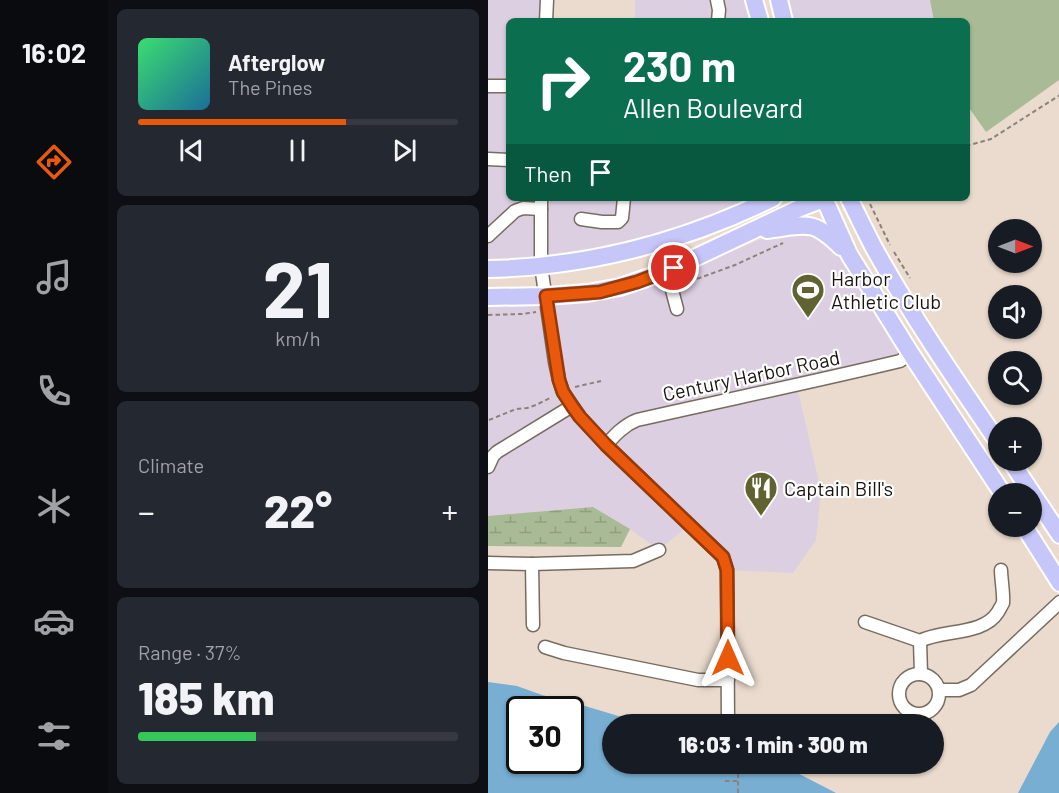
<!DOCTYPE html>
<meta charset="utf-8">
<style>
:root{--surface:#171b24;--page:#242831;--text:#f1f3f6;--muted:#9ea1a6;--line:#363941;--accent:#ea580c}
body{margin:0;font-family:Barlow,sans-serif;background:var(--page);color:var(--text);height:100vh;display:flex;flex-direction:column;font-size:22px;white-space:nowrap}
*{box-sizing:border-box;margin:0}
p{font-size:20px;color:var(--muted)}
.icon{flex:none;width:33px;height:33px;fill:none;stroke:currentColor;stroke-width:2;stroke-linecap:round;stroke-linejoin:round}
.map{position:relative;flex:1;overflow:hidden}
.details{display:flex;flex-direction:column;gap:9px;padding:9px;background:#0d0f14;width:380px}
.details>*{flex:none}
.top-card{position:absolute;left:18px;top:18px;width:464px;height:183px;border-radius:9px;box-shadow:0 2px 4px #0004;background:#0b6e4f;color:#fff;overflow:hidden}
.needle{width:39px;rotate:90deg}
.tools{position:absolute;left:500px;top:219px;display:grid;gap:12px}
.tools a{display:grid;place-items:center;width:54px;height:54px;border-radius:50%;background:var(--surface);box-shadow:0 2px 4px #0004;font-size:30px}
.speed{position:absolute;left:18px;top:696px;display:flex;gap:12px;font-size:30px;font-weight:700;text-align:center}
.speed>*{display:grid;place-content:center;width:78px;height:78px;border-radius:50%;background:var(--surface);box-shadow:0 2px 4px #0004;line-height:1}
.speed .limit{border:3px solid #111;border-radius:9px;background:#fff;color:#111}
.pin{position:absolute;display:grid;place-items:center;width:51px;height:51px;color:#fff;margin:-26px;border:3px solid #fff;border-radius:50%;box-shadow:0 2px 6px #0007}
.me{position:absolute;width:66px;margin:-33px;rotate:0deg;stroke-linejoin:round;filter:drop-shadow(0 0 4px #0008)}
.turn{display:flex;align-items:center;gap:21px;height:126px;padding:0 18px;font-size:27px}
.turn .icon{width:78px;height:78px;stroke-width:2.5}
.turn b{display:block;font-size:42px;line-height:51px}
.then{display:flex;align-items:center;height:57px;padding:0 18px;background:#0003;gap:12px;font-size:22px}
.big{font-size:45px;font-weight:800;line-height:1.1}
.details .tile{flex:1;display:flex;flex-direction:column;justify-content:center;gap:9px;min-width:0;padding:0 21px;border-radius:9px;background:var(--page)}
.details .dial{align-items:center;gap:0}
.dial b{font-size:78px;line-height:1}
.song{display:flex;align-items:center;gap:18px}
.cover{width:72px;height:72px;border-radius:9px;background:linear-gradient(135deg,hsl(140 70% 55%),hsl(200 70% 35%))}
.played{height:6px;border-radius:3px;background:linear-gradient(90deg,var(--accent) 65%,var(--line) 65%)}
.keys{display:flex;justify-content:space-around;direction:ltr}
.heat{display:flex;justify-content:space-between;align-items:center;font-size:33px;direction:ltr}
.charge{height:9px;border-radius:4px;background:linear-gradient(90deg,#34c759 37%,var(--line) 0)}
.trip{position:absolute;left:114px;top:714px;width:342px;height:60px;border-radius:30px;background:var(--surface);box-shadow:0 2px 4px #0004;font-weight:800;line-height:60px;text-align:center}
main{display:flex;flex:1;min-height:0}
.dock{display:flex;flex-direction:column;width:108px;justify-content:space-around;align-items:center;background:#090b0e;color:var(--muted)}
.dock .icon{width:42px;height:42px}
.dock .on{color:var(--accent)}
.dock b{font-size:27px;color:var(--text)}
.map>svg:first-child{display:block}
.commercial{fill:#dccfe2}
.wetland{fill:url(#wetland-marsh)}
.park{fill:#a9ba96}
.water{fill:#78aed2;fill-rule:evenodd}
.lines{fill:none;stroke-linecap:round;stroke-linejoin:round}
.minor-casing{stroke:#786c60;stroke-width:15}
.major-casing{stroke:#fff;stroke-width:20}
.path{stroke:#8d8279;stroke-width:2;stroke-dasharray:4.5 3;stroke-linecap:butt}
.minor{stroke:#fff;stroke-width:12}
.major{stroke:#c7c6f8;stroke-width:16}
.route-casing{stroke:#983908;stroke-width:15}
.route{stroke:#ea580c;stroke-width:10}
.labels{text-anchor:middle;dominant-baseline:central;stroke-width:4.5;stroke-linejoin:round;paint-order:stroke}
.poi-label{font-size:20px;fill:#1a1510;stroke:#fff;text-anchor:start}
.street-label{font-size:20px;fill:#1a1510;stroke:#fff}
</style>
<main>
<nav class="dock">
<b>16:02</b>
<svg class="icon on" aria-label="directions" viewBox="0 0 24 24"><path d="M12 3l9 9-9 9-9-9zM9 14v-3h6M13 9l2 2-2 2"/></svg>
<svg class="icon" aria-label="music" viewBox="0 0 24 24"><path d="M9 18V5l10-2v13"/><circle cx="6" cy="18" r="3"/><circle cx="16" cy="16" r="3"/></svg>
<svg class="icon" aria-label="phone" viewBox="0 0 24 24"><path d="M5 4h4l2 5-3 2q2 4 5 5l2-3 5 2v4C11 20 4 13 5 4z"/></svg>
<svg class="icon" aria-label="climate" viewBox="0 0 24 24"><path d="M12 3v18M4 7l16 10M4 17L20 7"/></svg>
<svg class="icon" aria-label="car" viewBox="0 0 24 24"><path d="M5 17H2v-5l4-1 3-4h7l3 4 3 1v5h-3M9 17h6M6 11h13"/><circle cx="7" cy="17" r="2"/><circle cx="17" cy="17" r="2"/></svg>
<svg class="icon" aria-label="filters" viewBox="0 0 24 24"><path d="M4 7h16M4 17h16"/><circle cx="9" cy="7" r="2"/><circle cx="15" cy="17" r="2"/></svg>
</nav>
<section class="details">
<div class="tile">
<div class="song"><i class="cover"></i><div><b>Afterglow</b><p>The Pines</p></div></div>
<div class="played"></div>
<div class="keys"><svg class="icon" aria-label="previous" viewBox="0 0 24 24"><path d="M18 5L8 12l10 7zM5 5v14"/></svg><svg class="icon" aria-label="pause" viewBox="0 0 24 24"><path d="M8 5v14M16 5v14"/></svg><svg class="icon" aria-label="next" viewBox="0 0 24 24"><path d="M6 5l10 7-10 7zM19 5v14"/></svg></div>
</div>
<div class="tile dial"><b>21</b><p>km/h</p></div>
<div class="tile"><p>Climate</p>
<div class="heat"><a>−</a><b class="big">22°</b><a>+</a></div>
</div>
<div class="tile"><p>Range · 37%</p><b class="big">185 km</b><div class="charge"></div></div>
</section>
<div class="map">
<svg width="572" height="793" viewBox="0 0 572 793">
<defs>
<pattern id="wetland-marsh" width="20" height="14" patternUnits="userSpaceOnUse" patternTransform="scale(1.5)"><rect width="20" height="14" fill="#a9ba96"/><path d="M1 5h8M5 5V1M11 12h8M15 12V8" fill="none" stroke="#919f80"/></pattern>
</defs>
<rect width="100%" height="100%" fill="#eadbce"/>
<!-- commercial -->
<g class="commercial">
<polygon points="0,0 59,0 58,21 21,21 21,198 282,198 207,231 0,269"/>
<polygon points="147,0 266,0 272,21 147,21"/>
<polygon points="291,0 442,0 446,21 296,21"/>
<polygon points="301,228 334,230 423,354 309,386 333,491 328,540 305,573 239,570 202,524 171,550 142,529 105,507 0,516 0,297 58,296 214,263"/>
</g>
<!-- wetland -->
<polygon class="wetland" points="105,507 142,529 133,547 0,546 0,516"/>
<!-- park -->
<polygon class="park" points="442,0 571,0 571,80 498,132 479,105 478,21 446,21"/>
<!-- water -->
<g class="water">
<path d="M 0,682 L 29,686 L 54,695 L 97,706 L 157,724 L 124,724 L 124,764 L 292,764 L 348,793 L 0,793 ZM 32,710 L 82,710 L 82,760 L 32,760 Z"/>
<polygon points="571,722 571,793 530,793 562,732"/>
</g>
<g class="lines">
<!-- minor casing -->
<g class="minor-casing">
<g id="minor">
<polyline points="229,0 231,10 230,21"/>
<polyline points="58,21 59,0"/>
<polyline points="0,86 21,86"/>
<polyline points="0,159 21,160"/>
<polyline points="53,198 53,266 67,362 71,380 75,392 92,417 118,445 235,557 239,570 240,724"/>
<polyline points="93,219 114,222 130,222 134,218 136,198"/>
<polyline points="0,236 27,211 35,208 53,209"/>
<polyline points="179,271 189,309"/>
<path d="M 118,445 C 127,435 136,425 149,420 C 237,400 325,382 412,361 L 423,354"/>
<polyline points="0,467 5,456 9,452 84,406"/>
<polyline points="0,563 44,564 145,561 171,550"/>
<polyline points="44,564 45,625"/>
<path d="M 377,622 L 432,641 C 455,629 495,636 510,612 C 511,610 514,605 515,603 C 516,596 513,578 513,570"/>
<polyline points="432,641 433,674"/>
<polyline points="57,647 76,653 210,680 240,680"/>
<circle cx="431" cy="694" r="20"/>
<polyline points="451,690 471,690 483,685 572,602"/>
</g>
</g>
<!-- major casing -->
<g class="major-casing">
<g id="major">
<polyline points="266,0 272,21"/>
<polyline points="291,0 296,21"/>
<polyline points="336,198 361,254 423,354 515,494"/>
<path d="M 361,198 C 369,214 377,231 386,248 C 423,315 467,379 510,442"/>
<path d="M 279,230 C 317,225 324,218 353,247"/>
<path d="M 0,269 C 100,267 195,242 285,198"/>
<polyline points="0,297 58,296 99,293 132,287 179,271 312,208 338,198"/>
<polyline points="522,460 572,535"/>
<polyline points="536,526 572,583"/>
</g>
</g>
<!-- path -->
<g class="path">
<polyline points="478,146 503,139 572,95"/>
<polyline points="382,204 402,245"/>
<polyline points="406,252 422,278"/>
<polyline points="195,284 247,265 295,243"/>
<polyline points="0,315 34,314 48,312"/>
<polyline points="87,387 113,381"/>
<polyline points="1,420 28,409 39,408 48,405 64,397"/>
<polyline points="237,781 250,781"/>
<polyline points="250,793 250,764"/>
</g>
<!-- minor -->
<use href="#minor" class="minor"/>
<!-- major -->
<use href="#major" class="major"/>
</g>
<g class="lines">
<!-- route casing -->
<g class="route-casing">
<polyline id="route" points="186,268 149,282 112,292 58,296 71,380 75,392 84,406 92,417 118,445 235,557 239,570 240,658"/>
</g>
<!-- route -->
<use href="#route" class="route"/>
</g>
<!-- icons -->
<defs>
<g id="stadium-pin" transform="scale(1.725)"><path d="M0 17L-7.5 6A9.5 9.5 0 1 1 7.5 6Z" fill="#606330" stroke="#fff"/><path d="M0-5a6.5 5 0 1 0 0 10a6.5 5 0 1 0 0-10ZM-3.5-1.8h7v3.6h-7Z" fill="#fff"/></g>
<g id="restaurant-pin" transform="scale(1.725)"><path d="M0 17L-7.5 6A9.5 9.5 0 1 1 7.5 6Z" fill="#606330" stroke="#fff"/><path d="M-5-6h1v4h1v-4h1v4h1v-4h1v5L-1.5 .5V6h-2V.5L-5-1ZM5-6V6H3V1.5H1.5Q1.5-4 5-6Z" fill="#fff"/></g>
</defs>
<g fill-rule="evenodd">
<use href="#stadium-pin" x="320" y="290"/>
<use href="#restaurant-pin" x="273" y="488"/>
</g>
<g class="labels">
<!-- poi labels -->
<g class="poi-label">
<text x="343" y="278">Harbor<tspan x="343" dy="23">Athletic Club</tspan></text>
<text x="296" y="488">Captain Bill's</text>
</g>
<!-- street labels -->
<g class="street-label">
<text transform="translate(263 375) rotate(-12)">Century Harbor Road</text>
</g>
</g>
</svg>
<div class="tools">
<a><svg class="needle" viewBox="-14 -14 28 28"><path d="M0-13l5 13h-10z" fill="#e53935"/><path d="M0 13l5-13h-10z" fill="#9ea1a6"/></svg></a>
<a><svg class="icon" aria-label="sound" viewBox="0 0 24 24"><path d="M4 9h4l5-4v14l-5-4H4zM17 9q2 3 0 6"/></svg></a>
<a><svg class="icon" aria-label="search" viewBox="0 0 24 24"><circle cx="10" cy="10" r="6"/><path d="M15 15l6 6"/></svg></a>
<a>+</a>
<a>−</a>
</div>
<div class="speed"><div class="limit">30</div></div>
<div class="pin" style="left:186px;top:268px;background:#d93025"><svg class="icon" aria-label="arrive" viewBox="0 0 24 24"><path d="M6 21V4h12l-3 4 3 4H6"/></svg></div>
<svg class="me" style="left:240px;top:658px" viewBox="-20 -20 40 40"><path d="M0-17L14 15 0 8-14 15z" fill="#ea580c" stroke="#fff" stroke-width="4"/></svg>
<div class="trip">16:03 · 1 min · 300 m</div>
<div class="top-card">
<div class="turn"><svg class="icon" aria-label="right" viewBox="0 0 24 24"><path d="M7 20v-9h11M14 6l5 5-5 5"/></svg><div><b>230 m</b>Allen Boulevard</div></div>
<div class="then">Then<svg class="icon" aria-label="arrive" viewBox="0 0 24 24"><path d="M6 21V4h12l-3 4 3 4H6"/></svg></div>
</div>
</div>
</main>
